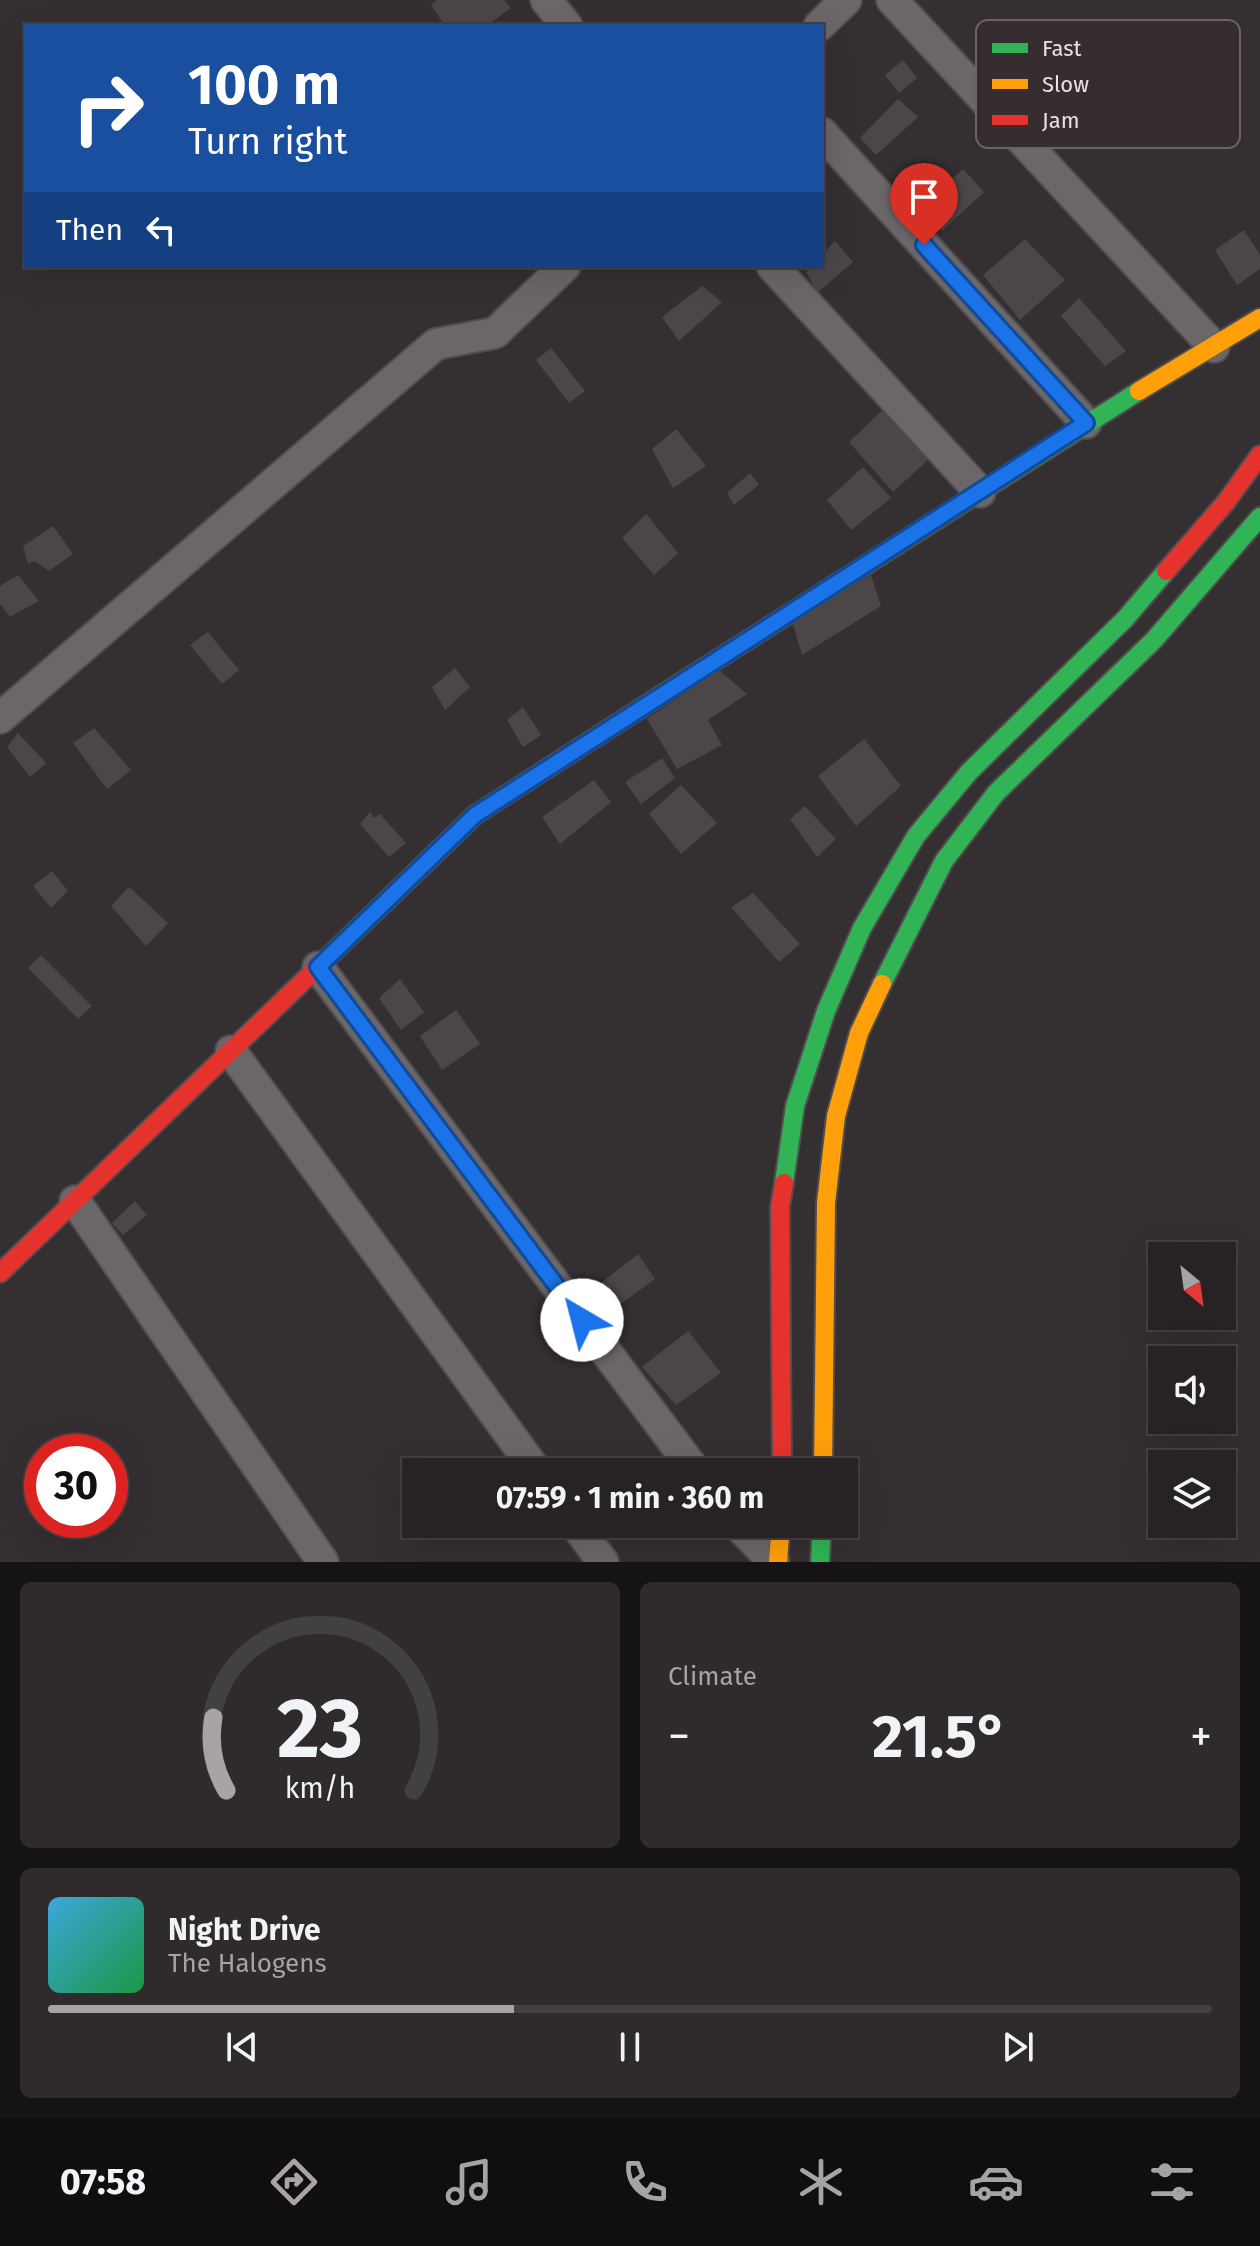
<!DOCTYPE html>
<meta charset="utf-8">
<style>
:root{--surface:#272325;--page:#2f2b2d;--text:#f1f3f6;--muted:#a4a4a7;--line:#434042;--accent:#a9a3a5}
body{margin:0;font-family:"Fira Sans",sans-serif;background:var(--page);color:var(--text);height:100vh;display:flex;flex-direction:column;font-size:30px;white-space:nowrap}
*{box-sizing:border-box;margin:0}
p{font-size:26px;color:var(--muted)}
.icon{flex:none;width:44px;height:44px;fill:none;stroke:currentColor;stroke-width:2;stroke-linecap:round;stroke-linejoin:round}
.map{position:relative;height:1562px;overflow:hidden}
.details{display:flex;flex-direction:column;gap:20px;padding:20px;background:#151314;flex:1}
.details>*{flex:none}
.hud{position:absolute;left:24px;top:24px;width:800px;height:244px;border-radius:0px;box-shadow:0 8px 32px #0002,0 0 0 2px var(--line);background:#1a4fa0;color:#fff;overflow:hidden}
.needle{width:52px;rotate:151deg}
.buttons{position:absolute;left:1148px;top:1242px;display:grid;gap:16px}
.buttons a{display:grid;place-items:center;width:88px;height:88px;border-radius:0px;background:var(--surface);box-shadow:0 8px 32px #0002,0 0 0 2px var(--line);font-size:40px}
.speed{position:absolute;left:24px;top:1434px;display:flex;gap:16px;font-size:40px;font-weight:700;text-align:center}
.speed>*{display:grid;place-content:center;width:104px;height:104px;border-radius:50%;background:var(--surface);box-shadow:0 8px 32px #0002,0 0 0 2px var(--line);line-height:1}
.speed .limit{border:12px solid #d22;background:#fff;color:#111}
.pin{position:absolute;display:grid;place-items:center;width:68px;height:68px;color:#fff;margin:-82px -34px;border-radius:50% 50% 50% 0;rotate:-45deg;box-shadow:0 0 8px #0007}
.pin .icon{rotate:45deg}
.me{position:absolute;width:88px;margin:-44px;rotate:323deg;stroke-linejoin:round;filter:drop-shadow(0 0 6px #0008)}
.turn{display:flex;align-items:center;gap:28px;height:168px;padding:0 32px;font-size:36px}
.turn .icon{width:104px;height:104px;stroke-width:2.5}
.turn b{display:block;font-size:56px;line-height:68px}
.then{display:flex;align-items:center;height:76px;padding:0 32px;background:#0003;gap:16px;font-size:30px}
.big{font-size:60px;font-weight:700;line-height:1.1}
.details .widget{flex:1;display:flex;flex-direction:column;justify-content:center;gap:12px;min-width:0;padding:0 28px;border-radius:12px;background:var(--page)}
.details .dial{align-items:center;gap:0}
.dial svg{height:208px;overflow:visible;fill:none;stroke:var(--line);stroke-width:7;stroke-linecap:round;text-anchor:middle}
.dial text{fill:var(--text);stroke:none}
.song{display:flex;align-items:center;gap:24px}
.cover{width:96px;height:96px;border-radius:12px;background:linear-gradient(135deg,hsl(200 70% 55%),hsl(140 70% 35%))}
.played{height:8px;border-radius:4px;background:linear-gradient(90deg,var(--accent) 40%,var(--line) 40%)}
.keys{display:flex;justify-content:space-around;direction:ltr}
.heat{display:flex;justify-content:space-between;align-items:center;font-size:44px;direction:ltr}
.details .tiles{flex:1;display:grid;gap:20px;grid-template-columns:1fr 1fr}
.widget:last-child{grid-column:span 2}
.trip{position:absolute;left:402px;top:1458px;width:456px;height:80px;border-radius:0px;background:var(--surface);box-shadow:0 8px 32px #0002,0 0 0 2px var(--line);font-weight:700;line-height:80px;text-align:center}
.dock{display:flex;height:128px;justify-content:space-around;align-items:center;background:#100e0f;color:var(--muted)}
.dock .icon{width:56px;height:56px}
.dock .on{color:var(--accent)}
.dock b{font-size:36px;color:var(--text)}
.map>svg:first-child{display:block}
.building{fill:#4b4647}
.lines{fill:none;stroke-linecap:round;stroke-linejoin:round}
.street-casing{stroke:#514c4e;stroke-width:34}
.fast-casing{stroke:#514c4e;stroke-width:22}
.slow-casing{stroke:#514c4e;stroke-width:22}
.jam-casing{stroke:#514c4e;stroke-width:22}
.street{stroke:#6b6668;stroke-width:30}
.fast{stroke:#30b455;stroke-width:18}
.slow{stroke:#ff9f0a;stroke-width:18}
.jam{stroke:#e5322d;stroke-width:18}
.route-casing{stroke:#114b97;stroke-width:20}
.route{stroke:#1a73e8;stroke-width:14}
.key{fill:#362d31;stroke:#6b6367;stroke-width:2}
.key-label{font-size:22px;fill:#e8e1e4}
</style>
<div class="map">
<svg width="1260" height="1562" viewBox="0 0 1260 1562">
<rect width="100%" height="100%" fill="#342f31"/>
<!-- building -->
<g class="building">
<polygon points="437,0 504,0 511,8 486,26 445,26 431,5"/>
<polygon points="903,60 917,78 899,93 885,75"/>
<polygon points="898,99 918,117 876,155 860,138"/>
<polygon points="963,169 984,192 942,231 922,207"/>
<polygon points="1244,230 1260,255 1260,269 1237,285 1215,250"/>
<polygon points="1025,239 1065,280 1020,320 983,275"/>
<polygon points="835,241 853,262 817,293 806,272 812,266 822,266 822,255"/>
<polygon points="702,286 722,302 679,341 662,317"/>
<polygon points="1079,298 1126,351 1105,366 1061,316"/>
<polygon points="551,348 585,391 569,403 536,360"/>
<polygon points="885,408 932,456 893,492 849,442"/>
<polygon points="676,429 706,466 673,488 652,449"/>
<polygon points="863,467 891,498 851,530 827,500"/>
<polygon points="750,473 759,485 734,505 727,493"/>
<polygon points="646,514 678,553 654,575 622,538"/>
<polygon points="53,526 73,554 49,571 35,561 28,564 23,546"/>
<polygon points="18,575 39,601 10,617 0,604 0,586"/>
<polygon points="871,575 881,606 802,655 793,624"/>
<polygon points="208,632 239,670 222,684 190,645"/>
<polygon points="455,668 470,687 445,710 432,687"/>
<polygon points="719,670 747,694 708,720 722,745 677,769 647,719"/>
<polygon points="523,707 541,735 523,747 507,720"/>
<polygon points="94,728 131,770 107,789 73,743"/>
<polygon points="18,733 46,763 30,777 7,747"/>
<polygon points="864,739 901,786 856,826 818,776"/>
<polygon points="662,758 675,778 641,804 625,782"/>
<polygon points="594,780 611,802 560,844 542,817"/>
<polygon points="681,785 717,823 681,854 649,814"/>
<polygon points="805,806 836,839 817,857 790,819"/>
<polygon points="370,812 374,818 380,814 406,843 389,857 360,824"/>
<polygon points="52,871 68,891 51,908 33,886"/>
<polygon points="129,887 168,923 146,946 111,906"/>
<polygon points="753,893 800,944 779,962 731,907"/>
<polygon points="41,955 92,1006 78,1019 28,968"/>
<polygon points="400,979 424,1012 401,1030 379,998"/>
<polygon points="456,1010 480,1044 442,1070 420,1036"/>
<polygon points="135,1201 147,1215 123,1235 112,1223"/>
<polygon points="638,1254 655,1279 608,1313 592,1290"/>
<polygon points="688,1331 721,1373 676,1405 642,1367"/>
</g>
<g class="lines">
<!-- street casing -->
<g class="street-casing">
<g id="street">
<polyline points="546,0 567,26"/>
<polyline points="892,0 1214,347"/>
<polyline points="819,26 846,0"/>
<polyline points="822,133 1086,423"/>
<polyline points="772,266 980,492"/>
<polyline points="0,718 436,344 495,333 565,266"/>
<polyline points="318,967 696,1472"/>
<polyline points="231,1051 537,1472"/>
<polyline points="75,1201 323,1562"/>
<polyline points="575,1524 603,1562"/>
<polyline points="737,1524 774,1562"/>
</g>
</g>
<!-- fast casing -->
<g class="fast-casing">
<g id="fast">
<polyline points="674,687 1139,391"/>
<polyline points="882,984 944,861 996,793 1154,640 1260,517"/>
<polyline points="784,1183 795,1106 826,1011 862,928 916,836 969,772 1125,619 1166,571"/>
<polyline points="820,1562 822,1524"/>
</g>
</g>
<!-- slow casing -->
<g class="slow-casing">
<g id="slow">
<polyline points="1139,391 1260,318"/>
<polyline points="378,909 475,815 674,687"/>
<polyline points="823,1472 826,1203 836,1116 859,1033 882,984"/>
<polyline points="778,1562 781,1524"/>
</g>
</g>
<!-- jam casing -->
<g class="jam-casing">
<g id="jam">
<polyline points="1166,571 1226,502 1260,455"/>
<polyline points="0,1273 378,909"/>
<polyline points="782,1472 780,1207 784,1183"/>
</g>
</g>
<!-- street -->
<use href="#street" class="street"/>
<!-- fast -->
<use href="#fast" class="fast"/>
<!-- slow -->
<use href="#slow" class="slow"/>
<!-- jam -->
<use href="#jam" class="jam"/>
</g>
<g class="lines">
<!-- route casing -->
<g class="route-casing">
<polyline id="route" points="582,1320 318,967 475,815 1086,423 924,245"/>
</g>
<!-- route -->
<use href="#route" class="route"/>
</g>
<!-- legend -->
<rect x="976" y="20" width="264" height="128" rx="12" class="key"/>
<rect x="992" y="43" width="36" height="10" fill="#30b455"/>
<rect x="992" y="79" width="36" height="10" fill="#ff9f0a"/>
<rect x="992" y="115" width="36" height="10" fill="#e5322d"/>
<g class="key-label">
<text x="1042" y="56">Fast</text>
<text x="1042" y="92">Slow</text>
<text x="1042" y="128">Jam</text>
</g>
</svg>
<div class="buttons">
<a><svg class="needle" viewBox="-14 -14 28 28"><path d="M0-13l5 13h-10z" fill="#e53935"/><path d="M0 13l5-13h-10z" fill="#a4a4a7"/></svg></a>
<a><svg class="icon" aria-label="sound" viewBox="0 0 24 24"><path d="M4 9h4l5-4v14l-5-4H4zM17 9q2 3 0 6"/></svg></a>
<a><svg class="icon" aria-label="layers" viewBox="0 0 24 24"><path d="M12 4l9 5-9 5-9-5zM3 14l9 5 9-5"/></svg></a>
</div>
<div class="speed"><div class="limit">30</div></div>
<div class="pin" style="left:924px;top:245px;background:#d93025"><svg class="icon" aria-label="arrive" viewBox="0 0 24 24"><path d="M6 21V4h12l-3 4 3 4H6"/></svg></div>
<svg class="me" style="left:582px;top:1320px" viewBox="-20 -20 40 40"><circle r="19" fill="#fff"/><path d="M0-13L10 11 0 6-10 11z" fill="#1a73e8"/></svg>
<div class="trip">07:59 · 1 min · 360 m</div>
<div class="hud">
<div class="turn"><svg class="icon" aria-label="right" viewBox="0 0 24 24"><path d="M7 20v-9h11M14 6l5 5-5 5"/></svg><div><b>100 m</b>Turn right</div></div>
<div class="then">Then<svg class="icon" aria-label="left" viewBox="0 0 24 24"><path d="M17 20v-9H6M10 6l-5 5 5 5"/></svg></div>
</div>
</div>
<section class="details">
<div class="tiles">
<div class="widget dial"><svg viewBox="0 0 100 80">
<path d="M14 69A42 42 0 1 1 86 69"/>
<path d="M14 69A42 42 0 0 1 9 41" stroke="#a9a3a5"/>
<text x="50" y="56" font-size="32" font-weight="700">23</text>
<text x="50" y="72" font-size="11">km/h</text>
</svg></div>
<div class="widget"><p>Climate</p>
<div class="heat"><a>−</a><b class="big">21.5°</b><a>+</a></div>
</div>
<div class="widget">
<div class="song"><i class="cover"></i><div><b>Night Drive</b><p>The Halogens</p></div></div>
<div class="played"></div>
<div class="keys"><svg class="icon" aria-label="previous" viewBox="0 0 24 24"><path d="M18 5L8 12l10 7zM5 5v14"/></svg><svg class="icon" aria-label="pause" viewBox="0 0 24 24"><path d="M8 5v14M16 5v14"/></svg><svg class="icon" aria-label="next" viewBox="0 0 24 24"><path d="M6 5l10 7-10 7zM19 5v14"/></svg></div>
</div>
</div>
</section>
<nav class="dock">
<b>07:58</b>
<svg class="icon on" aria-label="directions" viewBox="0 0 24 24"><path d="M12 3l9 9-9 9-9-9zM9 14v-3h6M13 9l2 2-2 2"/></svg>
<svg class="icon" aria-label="music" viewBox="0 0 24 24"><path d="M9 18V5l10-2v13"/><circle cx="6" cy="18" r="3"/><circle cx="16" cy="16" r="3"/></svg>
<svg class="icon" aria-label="phone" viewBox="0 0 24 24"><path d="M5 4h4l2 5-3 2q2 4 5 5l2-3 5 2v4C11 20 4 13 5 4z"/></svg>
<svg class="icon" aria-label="climate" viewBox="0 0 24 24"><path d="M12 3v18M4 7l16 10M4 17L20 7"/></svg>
<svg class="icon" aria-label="car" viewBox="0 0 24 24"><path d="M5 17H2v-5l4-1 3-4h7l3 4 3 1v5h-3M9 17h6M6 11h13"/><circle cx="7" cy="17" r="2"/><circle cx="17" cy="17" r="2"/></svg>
<svg class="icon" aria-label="filters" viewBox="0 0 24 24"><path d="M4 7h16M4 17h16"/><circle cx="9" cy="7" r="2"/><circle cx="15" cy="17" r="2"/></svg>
</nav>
